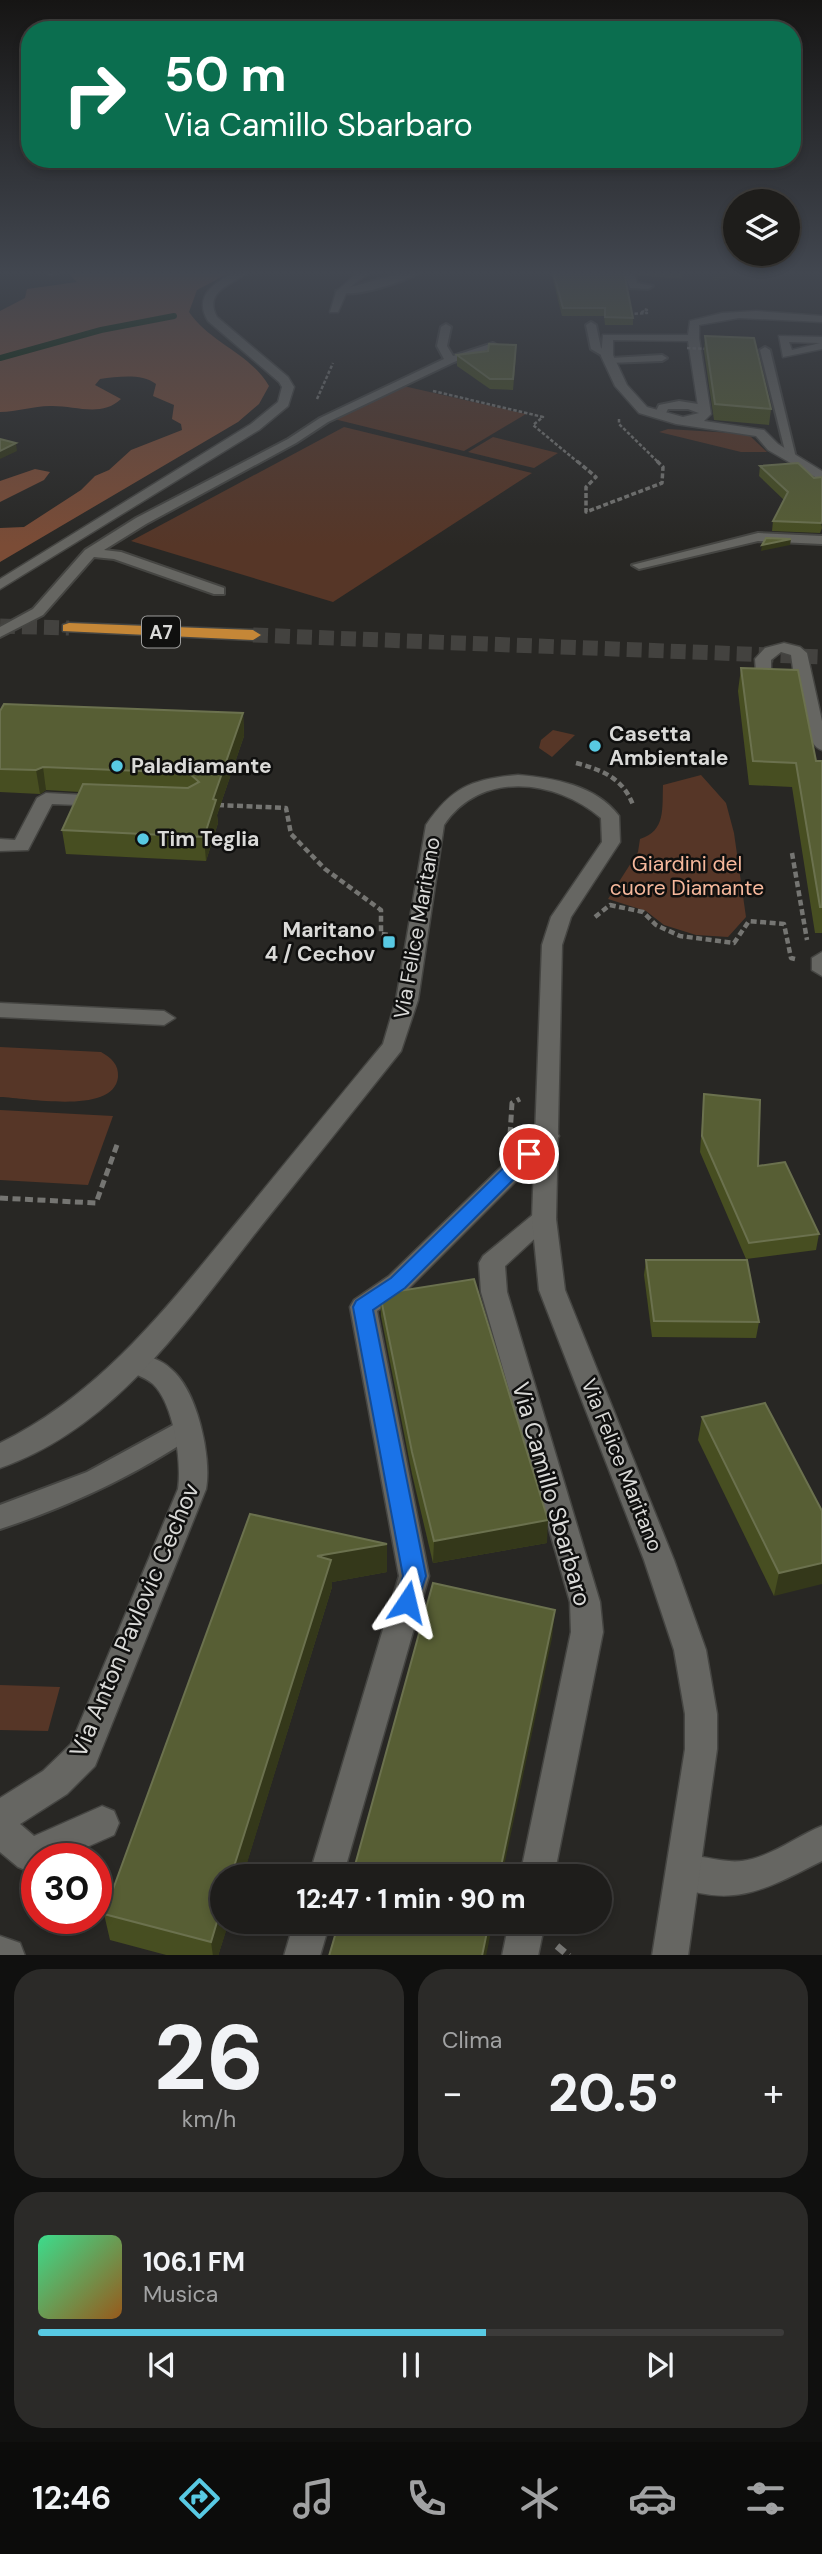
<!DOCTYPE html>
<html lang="it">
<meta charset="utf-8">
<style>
:root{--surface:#1e1d1b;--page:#2b2a28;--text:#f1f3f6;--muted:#a1a2a3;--line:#3c3b3a;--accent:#58c9e3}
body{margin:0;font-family:"DM Sans",sans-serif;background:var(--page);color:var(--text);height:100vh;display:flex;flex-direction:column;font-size:26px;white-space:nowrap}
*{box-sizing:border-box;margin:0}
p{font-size:23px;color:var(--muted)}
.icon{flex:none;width:38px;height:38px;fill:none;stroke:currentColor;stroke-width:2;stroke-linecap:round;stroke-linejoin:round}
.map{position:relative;height:1955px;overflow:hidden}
.details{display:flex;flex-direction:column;gap:14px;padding:14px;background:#10100f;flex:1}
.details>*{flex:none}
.hud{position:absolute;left:21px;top:21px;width:780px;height:147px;border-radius:28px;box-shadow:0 4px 10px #0003,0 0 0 2px var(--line);background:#0b6e4f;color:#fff;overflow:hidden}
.controls{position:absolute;left:723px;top:189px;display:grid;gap:14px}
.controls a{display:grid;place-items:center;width:77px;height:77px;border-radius:50%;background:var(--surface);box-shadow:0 4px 10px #0003,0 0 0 2px var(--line);font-size:35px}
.speed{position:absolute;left:21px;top:1843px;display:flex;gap:14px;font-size:35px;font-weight:700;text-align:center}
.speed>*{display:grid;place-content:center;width:91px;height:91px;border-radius:50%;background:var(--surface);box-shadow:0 4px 10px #0003,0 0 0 2px var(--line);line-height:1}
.speed .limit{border:10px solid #d22;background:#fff;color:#111}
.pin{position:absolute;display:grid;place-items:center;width:60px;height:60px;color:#fff;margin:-30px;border:4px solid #fff;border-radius:50%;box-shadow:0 2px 7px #0007}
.me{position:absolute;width:77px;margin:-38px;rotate:10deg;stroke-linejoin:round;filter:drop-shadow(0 0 5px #0008)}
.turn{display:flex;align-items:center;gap:24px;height:147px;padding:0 28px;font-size:32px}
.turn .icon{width:91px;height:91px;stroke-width:2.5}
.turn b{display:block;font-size:49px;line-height:60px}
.big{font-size:52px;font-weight:800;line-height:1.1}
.details .tile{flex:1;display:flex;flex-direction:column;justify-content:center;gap:10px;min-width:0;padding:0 24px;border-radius:28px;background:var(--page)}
.details .dial{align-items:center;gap:0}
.dial b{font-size:91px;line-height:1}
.song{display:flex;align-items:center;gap:21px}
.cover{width:84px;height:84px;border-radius:10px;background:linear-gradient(135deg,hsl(150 70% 55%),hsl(30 70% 35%))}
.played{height:7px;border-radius:4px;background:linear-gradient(90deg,var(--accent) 60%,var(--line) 60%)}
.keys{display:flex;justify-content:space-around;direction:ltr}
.heat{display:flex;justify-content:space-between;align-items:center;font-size:38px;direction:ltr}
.details .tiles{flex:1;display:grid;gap:14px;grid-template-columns:1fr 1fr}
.tile:last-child{grid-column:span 2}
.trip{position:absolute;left:210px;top:1864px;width:402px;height:70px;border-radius:35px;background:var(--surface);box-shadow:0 4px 10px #0003,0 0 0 2px var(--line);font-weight:800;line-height:70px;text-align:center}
.menu{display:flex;height:112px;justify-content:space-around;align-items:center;background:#0c0c0b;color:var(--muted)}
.menu .icon{width:49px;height:49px}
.menu .current{color:var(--accent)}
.menu b{font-size:32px;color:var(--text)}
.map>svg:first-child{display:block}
.green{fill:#563627}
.forest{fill:#7b4c36}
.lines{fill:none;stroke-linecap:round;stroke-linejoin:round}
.stream{stroke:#002000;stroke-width:6}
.highway-tunnel{stroke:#43423f;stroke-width:15;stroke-dasharray:15 7;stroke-linecap:butt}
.lane-casing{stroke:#454542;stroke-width:4}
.street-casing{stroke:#454542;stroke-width:3}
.secondary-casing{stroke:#454542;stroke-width:3}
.highway-casing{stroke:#454542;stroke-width:3}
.path-far4{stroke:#757572;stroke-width:2.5;stroke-dasharray:3.5 2;stroke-linecap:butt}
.path-far3{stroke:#757572;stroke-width:3.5;stroke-dasharray:5 2.5;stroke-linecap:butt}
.path-far2{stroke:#757572;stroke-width:4.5;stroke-dasharray:6 3.5;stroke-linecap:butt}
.path-far1{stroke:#757572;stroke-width:5;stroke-dasharray:8 4.5;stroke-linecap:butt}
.path{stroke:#757572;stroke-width:7;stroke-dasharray:10 5;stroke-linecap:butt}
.lane{fill:#666662;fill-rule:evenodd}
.street{fill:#666662;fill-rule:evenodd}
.secondary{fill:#666662;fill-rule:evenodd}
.highway{fill:#c58737;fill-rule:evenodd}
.path-bridge{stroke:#757572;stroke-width:2.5;stroke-dasharray:3.5 2;stroke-linecap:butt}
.wall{fill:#474e21}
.shaded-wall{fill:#34381a}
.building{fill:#575e34;stroke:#6b714e;stroke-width:2}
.route{fill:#1a73e8;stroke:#114b97;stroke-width:2}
.poi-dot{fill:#58c9e3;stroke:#10100f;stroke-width:2.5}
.labels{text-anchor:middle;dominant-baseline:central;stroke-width:5;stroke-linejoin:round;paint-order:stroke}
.shield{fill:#10100f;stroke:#9d9d9c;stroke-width:2}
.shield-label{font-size:19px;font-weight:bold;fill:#dadad8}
.poi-label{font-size:21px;font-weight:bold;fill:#dadad8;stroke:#10100f;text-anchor:start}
.park-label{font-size:21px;fill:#f6b89c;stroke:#10100f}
.street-label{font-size:21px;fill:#dadad8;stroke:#10100f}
.near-street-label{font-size:24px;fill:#dadad8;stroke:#10100f}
</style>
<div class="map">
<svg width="822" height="1956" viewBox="0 0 822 1956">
<rect width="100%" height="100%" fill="#282724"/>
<!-- green -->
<g class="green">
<polygon points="399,385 526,414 464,451 334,419"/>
<polygon points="344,427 532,473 333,602 131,541"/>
<polygon points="668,429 748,434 767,452 741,452 659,432"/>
<polygon points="493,437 558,453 534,468 468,452"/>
<polygon points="553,730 575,735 552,757 539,748 541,740"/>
<path d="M 701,775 L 726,803 L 734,833 L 746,917 L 728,937 L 696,935 L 664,925 L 646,911 L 608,899 L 638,852 L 640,839 C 666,831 662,808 663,785 Z"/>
<path d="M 0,1047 L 101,1052 C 111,1058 119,1064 118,1077 C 114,1115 28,1098 0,1097 Z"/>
<polygon points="0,1110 113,1116 88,1185 0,1180"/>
<polygon points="0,1685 60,1687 48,1731 0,1730"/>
</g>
<!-- forest -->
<g class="forest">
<path d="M 77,272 L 231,272 L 197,290 L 189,312 C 210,343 250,353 269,386 L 259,404 L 238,422 L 0,562 L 0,528 L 24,527 L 81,490 L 95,476 L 109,470 L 131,450 L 182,430 L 181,424 L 172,419 L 174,405 L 153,396 L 156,384 C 141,373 118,377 100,379 L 95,385 L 121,399 C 101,418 74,405 50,406 C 33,406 17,412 0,412 L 0,311 L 25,298 L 27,289 L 77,282 L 69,274 Z"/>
<polygon points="35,469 50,472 44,480 0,502 0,481"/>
</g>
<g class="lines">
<!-- stream -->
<polyline class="stream" points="0,358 101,330 174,316"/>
<!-- highway-tunnel -->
<g class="highway-tunnel">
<polyline points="0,626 69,628"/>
<polyline points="253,635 822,657"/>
</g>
<!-- lane casing -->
<g class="lane-casing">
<g id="lane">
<path d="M 406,272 L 420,272 C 406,281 351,300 336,291 Z"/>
<polygon points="624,272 634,272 637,283 653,286 648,289 630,288"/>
<polygon points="591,322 596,325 601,348 611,354 611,358 662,355 667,358 662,361 608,363 608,359 591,349 586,325"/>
<polygon points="446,324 451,327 447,346 453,356 493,343 498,346 454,362 328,422 296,443 146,524 104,550 121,552 224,588 224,594 214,594 114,559 94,557 43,615 0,637 0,627 33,609 85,550 136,518 288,439 320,418 444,359 437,346 441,327"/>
<polygon points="765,347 770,350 797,462 787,459 760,350"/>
<polygon points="679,401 698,404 710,412 704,415 688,409 668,409 664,417 654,415 659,405"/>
<polygon points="758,533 822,536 822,544 758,541 639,569 632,565"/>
<path d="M 186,1418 L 195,1421 L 199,1428 L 195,1435 C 134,1476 70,1506 0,1529 L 0,1505 L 87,1472 Z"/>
</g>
</g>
<!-- street casing -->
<g class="street-casing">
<g id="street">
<polygon points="358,272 370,272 348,289 338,312 330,312 336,292"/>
<path d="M 756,311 L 822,316 L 822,322 L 739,318 L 699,325 L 699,338 L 711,414 L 704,421 L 764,430 L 778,444 L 822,471 L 822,481 L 768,450 L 756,436 L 676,424 L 639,413 L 615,386 L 601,356 L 603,335 L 688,335 L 690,321 L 722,313 ZM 613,340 L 688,341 L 699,413 L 683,417 L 647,407 L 627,385 L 613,355 Z"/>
<path d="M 779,336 L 822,337 L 822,349 L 783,357 ZM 789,342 L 820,343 L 792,350 Z"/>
<path d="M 784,643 L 800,647 L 807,653 L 822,721 L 822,750 C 802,745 794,674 791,655 L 781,652 L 771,660 L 771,690 L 765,691 L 757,686 L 755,659 L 765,648 Z"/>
<polygon points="46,793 104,796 113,801 104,806 52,804 28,850 0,851 0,839 15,840 37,798"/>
<polygon points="822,952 822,976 812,970 812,958"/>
<polygon points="0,1003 164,1011 175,1018 164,1025 0,1017"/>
<polygon points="547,1128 555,1130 559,1136 555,1142 407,1290 377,1311 429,1576 343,1876 309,1876 399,1576 350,1307 354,1300 389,1276 539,1130"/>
<polygon points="544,1210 553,1213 556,1219 505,1266 507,1292 600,1602 603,1632 554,1876 520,1876 571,1632 570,1602 481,1292 479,1263 483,1256 535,1213"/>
<path d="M 136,1352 C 148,1356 162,1360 171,1369 C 197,1390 212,1457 206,1489 L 95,1766 L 67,1794 L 20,1824 L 34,1836 L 102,1806 L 114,1811 L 119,1823 L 114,1835 L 62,1858 L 37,1858 L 37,1869 L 30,1872 L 18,1867 L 0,1852 L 0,1798 L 43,1771 L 71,1744 L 178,1489 C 182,1462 174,1404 153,1384 C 143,1375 129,1375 123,1363 L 126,1355 Z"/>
<path d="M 822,1826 L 822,1861 C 768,1888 733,1910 672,1884 L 667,1872 L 672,1860 C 695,1850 718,1864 742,1861 C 769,1858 797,1836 822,1826 Z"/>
<polygon points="294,1922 330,1922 320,1956 284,1956"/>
<polygon points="509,1922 545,1922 538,1956 502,1956"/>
<polygon points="0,1936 20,1943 25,1956 0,1956"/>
</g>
</g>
<!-- secondary casing -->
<g class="secondary-casing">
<g id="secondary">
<path d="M 235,272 L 248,272 C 232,285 203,291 217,317 L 288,377 L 294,387 L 288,406 L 259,430 L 0,589 L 0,579 L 251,424 L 278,402 L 282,387 L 279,382 L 208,321 C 193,296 214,283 235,272 Z"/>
<path d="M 518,775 C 553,778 596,785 619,816 L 620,842 L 571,917 L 562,945 L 556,1219 L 565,1290 L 674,1560 L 706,1650 L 717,1714 L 717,1749 L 688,1956 L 652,1956 L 685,1749 L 685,1714 L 674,1650 L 644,1560 L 539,1290 L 532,1219 L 542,945 L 551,917 L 602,842 L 601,818 C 555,779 481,770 444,825 L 418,1000 L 401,1051 C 355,1109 308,1167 261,1226 C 189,1317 116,1428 0,1468 L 0,1443 C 102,1393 167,1307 238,1221 C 286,1162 334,1103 383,1044 L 396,1000 L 426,825 C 452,787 472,779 518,775 Z"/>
</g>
</g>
<!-- highway casing -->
<g class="highway-casing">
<polygon id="highway" points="69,623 253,630 261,635 253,640 63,631 63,625"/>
</g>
<!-- path-far4 -->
<g class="path-far4">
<polyline points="49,272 49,276 62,272"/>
<polyline points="629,314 647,313 642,312 647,310 644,309"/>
<polyline points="433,391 543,417 533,425 579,463"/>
<polyline points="317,399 333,363"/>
<polyline points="619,419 619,424 659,463"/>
</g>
<!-- path-far3 -->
<polyline class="path-far3" points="577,461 596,477 586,487 586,512 662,483 663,467 657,461"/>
<!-- path-far2 -->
<g class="path-far2">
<path d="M 576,763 C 602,770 623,778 633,805"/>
<polyline points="218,805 286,808 291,834 325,869 381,910 381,934 391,935"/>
<polyline points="792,853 807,940"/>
<polyline points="595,917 610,905 643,912 656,925 680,936 734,943 749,921 784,924 791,958 795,959"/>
</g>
<!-- path-far1 -->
<g class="path-far1">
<polyline points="510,1135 512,1103 520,1099"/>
<polyline points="0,1198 96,1203 118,1142"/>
</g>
<!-- path -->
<polyline class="path" points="557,1946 569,1956"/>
<!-- lane -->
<use href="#lane" class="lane"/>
<!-- street -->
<use href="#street" class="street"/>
<!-- secondary -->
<use href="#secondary" class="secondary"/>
<!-- highway -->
<use href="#highway" class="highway"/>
<!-- path-bridge -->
<polyline class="path-bridge" points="687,348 708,349"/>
</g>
<!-- wall -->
<g class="wall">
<polygon points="551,272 624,272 633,318 633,325 605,325 604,316 562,316"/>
<polygon points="636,272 683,272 682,278 638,276"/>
<polygon points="705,336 771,409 769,425 714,420 704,351"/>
<polygon points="488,351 516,355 513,390 490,389 457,366 457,355"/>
<polygon points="760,466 814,478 822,528 820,533 772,531 773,521 784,500 759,476"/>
<polygon points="741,668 816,761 822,761 822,933 815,933 792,787 749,785 738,691"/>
<polygon points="0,711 243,713 244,736 217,815 218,823 206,861 66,854 62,830 80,792 46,790 40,794 0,792"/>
<polygon points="704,1094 758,1166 819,1234 816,1250 746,1259 700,1152"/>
<polygon points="646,1260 759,1322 756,1338 652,1337 644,1275"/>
<polygon points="380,1294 547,1543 433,1563 412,1474 381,1316"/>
<polygon points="702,1417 822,1511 774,1596 698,1440"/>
<polygon points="250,1514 387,1544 387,1572 332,1582 332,1587 218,1956 170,1956 110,1940 104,1914"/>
</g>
<!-- shaded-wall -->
<g class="shaded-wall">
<polygon points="482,272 497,272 482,275"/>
<polygon points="720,272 747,272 712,281 713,273"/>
<polygon points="16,443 17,451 0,459 0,451"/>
<polygon points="791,539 790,545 761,551 762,545"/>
<polygon points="243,713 244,736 217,815 218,823 206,861 204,837 213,799"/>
<polygon points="43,767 46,790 40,794 36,770"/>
<polygon points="548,1520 547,1543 433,1563 434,1541"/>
<polygon points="387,1544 387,1572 332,1582 332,1587 243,1876 231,1876 317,1556"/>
<polygon points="822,1563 822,1584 774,1596 779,1573"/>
<polygon points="555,1610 552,1638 502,1876 499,1876"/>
<polygon points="222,1905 222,1922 229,1922 218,1956 213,1956 211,1942"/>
<polygon points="489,1922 493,1922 486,1956 482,1956"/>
</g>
<!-- building -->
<g class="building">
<polygon points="553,272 624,272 633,318 605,317 605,308 563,308"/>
<polygon points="705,336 754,338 771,409 715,404"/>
<polygon points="489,344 516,345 513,379 490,379 457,355 488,351"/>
<polygon points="0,439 16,443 0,451"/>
<polygon points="798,463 814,478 822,477 822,521 821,523 773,521 788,492 760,466"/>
<polygon points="766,538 791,539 762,545"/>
<polygon points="741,668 798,670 816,761 822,761 822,907 820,907 796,763 753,761"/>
<polygon points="4,704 243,713 213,799 216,800 204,837 62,830 83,784 188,788 199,782 189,773 43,767 36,770 0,769 0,711"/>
<polygon points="704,1094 760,1100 758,1166 785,1162 819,1234 749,1243 702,1136"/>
<polygon points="646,1260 747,1260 759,1322 654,1321"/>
<polygon points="474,1279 548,1520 434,1541 412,1452 380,1294"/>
<polygon points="765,1403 822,1511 822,1563 779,1573 702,1417"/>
<polygon points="250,1514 387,1544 317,1556 331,1560 231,1876 222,1876 222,1905 211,1942 104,1914"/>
<polygon points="433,1583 555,1610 499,1876 352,1876"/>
<polygon points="339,1922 489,1922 482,1956 329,1956"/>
</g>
<!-- sky -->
<linearGradient id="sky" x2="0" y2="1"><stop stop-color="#161514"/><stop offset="0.5" stop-color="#424750"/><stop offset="1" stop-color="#424750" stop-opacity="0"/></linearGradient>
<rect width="822" height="546" fill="url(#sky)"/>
<!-- route -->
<polygon class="route" points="529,1148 535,1150 538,1154 535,1158 405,1288 373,1310 426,1576 415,1609 407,1612 398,1609 395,1602 403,1576 353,1307 356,1301 391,1278 522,1150"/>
<!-- markers -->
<g class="poi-dot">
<circle cx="595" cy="746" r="7"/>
<circle cx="117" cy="766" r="7"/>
<circle cx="143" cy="839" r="7"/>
<rect x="382" y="935" width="14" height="14" rx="3.5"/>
</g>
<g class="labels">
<!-- shield labels -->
<rect class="shield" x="142" y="616.5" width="38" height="31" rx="5"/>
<g class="shield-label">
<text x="161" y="632">A7</text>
</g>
<!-- poi labels -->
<g class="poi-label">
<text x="609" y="734">Casetta<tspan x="609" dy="24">Ambientale</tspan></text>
<text x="131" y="766">Paladiamante</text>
<text x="157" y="839">Tim Teglia</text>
<text x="375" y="930" text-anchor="end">Maritano<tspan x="375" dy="24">4 / Cechov</tspan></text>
</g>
<!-- park labels -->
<g class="park-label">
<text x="687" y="864">Giardini del<tspan x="687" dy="24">cuore Diamante</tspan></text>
</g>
<!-- street labels -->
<g class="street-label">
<text transform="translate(417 928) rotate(-80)">Via Felice Maritano</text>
<text transform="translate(622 1465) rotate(68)">Via Felice Maritano</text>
</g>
<!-- near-street labels -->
<g class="near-street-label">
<text transform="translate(552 1494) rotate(74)">Via Camillo Sbarbaro</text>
<text transform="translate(134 1620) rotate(-67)">Via Anton Pavlovic Cechov</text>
</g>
</g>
</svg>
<div class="controls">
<a><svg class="icon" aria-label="layers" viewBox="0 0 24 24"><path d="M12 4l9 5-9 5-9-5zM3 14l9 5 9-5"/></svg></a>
</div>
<div class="speed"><div class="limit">30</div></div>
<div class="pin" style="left:529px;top:1154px;background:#d93025"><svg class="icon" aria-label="arrive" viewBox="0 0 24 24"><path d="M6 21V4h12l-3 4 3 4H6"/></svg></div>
<svg class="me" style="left:407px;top:1602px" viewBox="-20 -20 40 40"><path d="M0-17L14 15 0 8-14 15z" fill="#1a73e8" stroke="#fff" stroke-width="4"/></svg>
<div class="trip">12:47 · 1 min · 90 m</div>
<div class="hud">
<div class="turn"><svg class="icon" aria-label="right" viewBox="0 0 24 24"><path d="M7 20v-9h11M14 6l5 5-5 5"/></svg><div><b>50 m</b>Via Camillo Sbarbaro</div></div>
</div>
</div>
<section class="details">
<div class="tiles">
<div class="tile dial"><b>26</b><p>km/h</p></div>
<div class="tile"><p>Clima</p>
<div class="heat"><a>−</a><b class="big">20.5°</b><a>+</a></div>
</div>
<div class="tile">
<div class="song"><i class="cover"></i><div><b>106.1 FM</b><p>Musica</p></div></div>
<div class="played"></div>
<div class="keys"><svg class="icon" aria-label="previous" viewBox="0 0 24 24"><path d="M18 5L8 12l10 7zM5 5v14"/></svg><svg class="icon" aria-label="pause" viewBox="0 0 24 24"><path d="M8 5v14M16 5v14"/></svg><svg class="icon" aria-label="next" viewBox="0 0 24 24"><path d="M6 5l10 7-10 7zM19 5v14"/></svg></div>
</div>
</div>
</section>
<nav class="menu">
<b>12:46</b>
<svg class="icon current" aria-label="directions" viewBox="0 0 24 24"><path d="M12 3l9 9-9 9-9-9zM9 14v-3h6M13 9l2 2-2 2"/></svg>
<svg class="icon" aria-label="music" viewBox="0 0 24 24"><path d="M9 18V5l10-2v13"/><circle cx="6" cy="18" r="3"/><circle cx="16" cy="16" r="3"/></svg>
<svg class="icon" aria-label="phone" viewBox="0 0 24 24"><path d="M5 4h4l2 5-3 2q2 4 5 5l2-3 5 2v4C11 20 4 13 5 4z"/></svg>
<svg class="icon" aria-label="climate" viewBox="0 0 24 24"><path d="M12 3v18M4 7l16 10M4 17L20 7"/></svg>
<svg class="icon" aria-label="car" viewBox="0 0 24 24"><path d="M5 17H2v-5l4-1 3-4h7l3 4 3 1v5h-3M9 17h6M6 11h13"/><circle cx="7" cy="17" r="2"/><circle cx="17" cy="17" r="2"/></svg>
<svg class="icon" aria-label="filters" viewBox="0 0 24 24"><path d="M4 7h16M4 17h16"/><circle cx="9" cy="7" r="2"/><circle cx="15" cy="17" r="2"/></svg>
</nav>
